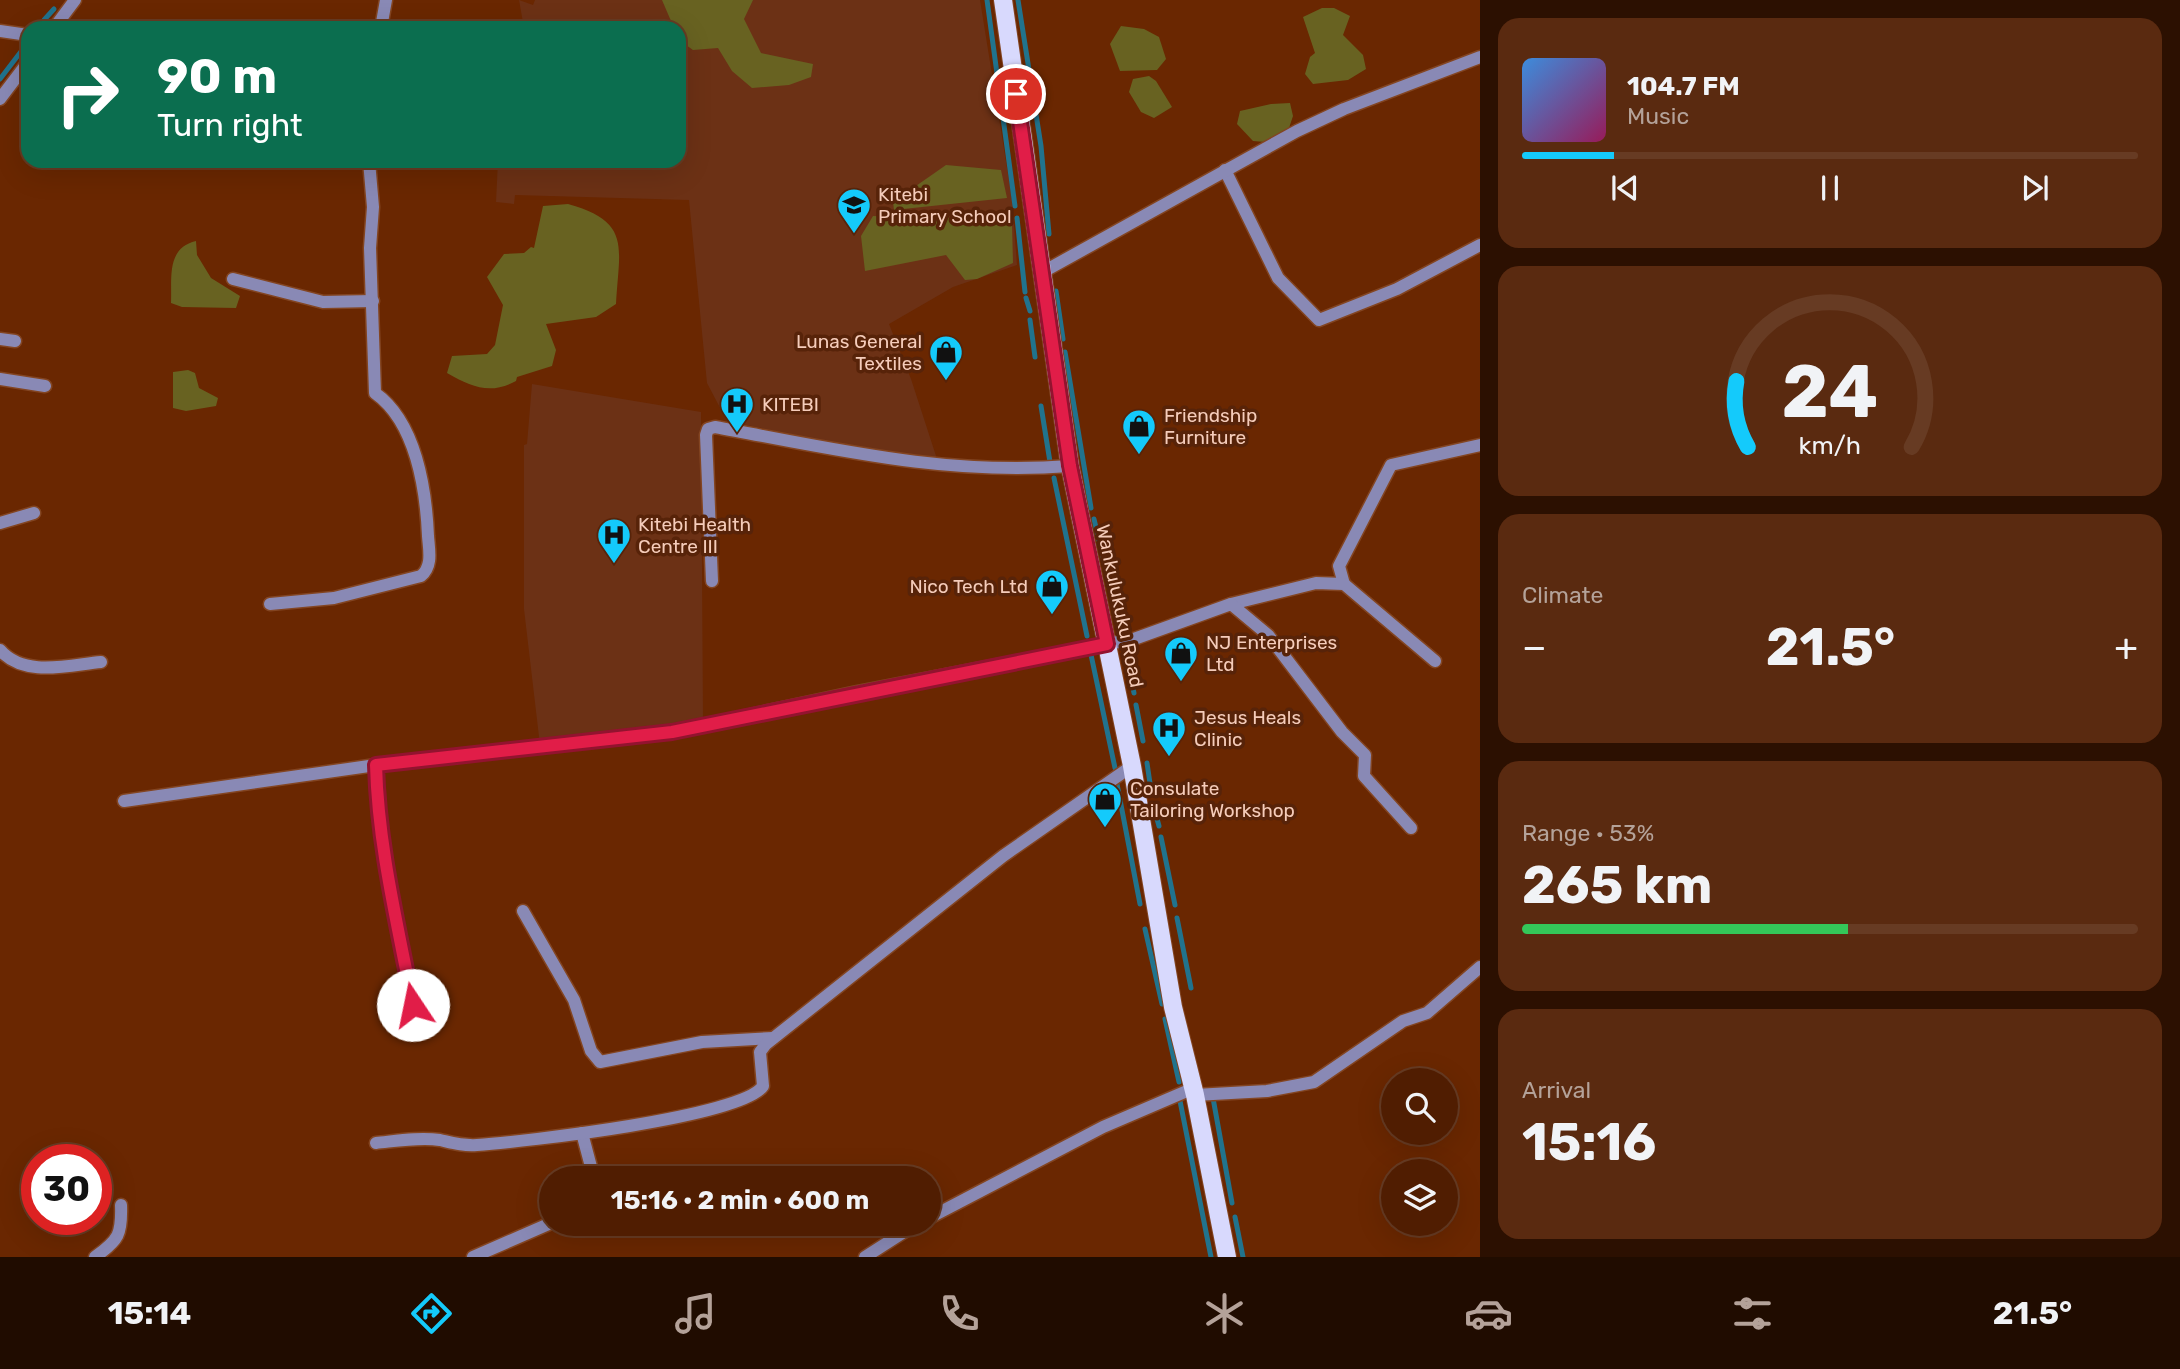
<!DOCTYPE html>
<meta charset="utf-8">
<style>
:root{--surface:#501d01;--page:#5a2a10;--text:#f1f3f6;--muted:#b4a299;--line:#673b23;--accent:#14cafb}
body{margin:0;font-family:Rubik,sans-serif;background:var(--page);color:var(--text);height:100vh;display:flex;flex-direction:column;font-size:26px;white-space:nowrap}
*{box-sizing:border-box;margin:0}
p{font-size:23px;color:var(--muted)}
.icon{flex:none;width:38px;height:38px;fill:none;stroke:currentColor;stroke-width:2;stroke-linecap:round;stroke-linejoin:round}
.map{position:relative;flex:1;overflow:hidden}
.drawer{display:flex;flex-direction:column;gap:18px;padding:18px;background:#2c1001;width:700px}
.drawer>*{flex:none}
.hud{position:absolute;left:21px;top:21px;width:665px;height:147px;border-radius:21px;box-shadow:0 7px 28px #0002,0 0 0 2px var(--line);background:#0b6e4f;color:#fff;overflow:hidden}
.fabs{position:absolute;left:1381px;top:1068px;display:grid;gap:14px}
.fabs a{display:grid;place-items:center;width:77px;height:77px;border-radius:50%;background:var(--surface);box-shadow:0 7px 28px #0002,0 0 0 2px var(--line);font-size:35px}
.speed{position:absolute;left:21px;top:1144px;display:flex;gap:14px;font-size:35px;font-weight:700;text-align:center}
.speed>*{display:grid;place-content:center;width:91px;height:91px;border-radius:50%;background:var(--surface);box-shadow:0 7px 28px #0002,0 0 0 2px var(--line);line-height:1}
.speed .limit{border:10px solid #d22;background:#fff;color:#111}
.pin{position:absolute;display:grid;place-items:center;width:60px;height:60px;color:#fff;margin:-30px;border:4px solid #fff;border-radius:50%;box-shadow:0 2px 7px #0007}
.me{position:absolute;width:77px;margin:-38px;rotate:349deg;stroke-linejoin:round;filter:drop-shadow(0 0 5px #0008)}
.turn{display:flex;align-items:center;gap:24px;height:147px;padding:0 21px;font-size:32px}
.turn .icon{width:91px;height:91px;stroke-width:2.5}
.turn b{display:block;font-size:49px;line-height:60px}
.big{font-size:52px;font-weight:700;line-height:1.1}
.drawer .card{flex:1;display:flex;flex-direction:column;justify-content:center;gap:10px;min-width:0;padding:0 24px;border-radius:21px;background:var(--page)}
.drawer .dial{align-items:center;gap:0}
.dial svg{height:182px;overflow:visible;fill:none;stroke:var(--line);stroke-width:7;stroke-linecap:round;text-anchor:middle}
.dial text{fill:var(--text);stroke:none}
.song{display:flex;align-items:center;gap:21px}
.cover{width:84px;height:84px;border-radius:10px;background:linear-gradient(135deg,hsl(210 70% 55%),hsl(330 70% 35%))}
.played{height:7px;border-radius:4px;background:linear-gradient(90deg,var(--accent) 15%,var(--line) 15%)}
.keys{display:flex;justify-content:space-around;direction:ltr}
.heat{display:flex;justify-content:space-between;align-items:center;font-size:38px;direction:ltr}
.charge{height:10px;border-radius:5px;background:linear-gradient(90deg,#34c759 53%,var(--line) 0)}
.trip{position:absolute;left:539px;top:1166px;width:402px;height:70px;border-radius:35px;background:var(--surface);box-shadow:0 7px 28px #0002,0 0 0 2px var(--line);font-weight:700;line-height:70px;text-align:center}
.tab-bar{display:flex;height:112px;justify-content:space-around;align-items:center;background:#200c00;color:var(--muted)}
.tab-bar .icon{width:49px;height:49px}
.tab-bar .on{color:var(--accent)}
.tab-bar b{font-size:32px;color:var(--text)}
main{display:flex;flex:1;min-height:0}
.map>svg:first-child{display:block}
.built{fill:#6c3115}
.green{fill:#686221}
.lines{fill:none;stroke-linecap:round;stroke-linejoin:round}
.stream{stroke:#21738d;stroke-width:5}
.minor-casing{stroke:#834522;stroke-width:15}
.major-casing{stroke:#834522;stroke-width:20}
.minor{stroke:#8989b5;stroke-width:12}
.major{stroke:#d8d9fd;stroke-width:18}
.route-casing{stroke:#92132f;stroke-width:18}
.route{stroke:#e11d48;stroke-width:12}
.labels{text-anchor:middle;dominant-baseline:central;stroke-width:7;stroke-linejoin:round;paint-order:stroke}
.poi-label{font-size:19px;fill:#f5ccba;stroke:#572309;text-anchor:start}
.street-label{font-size:19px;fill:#f5ccba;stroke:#572309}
</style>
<main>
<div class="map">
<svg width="1480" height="1257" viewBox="0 0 1480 1257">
<rect width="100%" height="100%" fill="#6a2701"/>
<!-- built -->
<g class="built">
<polygon points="519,0 533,5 535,0 980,0 1012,199 1017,265 953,287 889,324 911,379 937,459 874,451 727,421 707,383 689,200 515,195 514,204 496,202 498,161 679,161 679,28 524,28"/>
<polygon points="532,384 701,412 703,722 540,745 524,609 524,445 527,444"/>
</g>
<!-- green -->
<g class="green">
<polygon points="662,0 753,0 744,19 761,53 813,64 811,77 789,85 752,88 732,71 718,48 693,50 679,40 679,28 674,28"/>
<polygon points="1322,8 1334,8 1350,16 1343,35 1363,55 1366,69 1348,80 1313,84 1305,74 1310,57 1315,53 1303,17"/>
<polygon points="1121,26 1144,29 1159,37 1166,59 1157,70 1120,71 1110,44"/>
<polygon points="1149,76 1156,81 1172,107 1154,118 1141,112 1129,92 1133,79"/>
<polygon points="1290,103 1293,116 1289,128 1265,142 1253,141 1237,124 1240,111 1271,104"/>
<polygon points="946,165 1001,170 1007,198 894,210 893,202"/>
<path d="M 568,204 C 632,222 619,247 616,304 L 596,317 L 546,324 L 556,350 L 552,366 L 517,377 L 516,381 C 490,395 472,387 447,373 L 452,356 L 487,354 L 495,345 L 503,305 L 487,277 L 504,254 L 524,253 L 531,247 L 534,248 L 543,206 Z"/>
<polygon points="873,216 1005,219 1012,224 1013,263 977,279 965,280 946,255 865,271 861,236"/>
<path d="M 196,241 L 197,255 L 211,278 L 240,296 L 236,308 L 182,307 L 171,303 C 172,278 166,248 196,241 Z"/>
<polygon points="188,370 195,373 199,388 218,398 216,406 186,411 173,408 173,372"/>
</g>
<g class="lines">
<!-- stream -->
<g class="stream">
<polyline points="987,0 1015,206"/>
<polyline points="1018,0 1041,146 1049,234"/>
<polyline points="44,20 54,9"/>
<polyline points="0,79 26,45"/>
<polyline points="1017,218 1025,292"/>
<polyline points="1056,291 1063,339"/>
<polyline points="1026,298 1030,311"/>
<polyline points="1030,320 1035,357"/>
<polyline points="1065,352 1091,508"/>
<polyline points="1041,406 1050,462"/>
<polyline points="1054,478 1087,636"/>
<polyline points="1094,519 1112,595"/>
<polyline points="1114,605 1122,634"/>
<polyline points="1090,650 1115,768"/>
<polyline points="1125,650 1134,693"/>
<polyline points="1136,705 1143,741"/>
<polyline points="1147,763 1151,790"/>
<polyline points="1117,784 1140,904"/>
<polyline points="1154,808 1159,826"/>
<polyline points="1161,837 1175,905"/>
<polyline points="1177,918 1191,988"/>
<polyline points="1145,929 1162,1004"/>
<polyline points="1165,1019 1179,1082"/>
<polyline points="1213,1098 1232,1203"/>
<polyline points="1180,1101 1211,1257"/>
<polyline points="1235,1217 1243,1257"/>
</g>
<!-- minor casing -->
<g class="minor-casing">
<g id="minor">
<polyline points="54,28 75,0"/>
<polyline points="381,28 386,0"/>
<polyline points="0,31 28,35"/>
<polyline points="0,99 28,62"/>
<polyline points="1225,170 1278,278 1319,320 1397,289 1480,245"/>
<polyline points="1041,273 1297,131 1344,109 1480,57"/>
<polyline points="233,279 323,302 373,301"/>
<polyline points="0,339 15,341"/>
<polyline points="0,379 45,386"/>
<polyline points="0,523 34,513"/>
<path d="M 712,581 L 706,435 L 708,429 L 715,427 C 834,449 947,476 1070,466"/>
<polyline points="1344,584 1339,566 1391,465 1480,445"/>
<path d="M 270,604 L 334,598 L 421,576 C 433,566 429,550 428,536 C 426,489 416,422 375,393 L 370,248 L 373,207 L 369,161"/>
<polyline points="1231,604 1316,583 1344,584 1435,661"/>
<path d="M 0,650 C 24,678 69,665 101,662"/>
<path d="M 376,765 C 378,846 398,926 413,1005"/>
<polyline points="124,801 376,765 672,732 857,692 1134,639 1231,604 1268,635 1342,732 1365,755 1364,776 1411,828"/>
<polyline points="523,911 574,1000 591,1051 600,1062 702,1042 773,1038"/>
<polyline points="1195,1095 1267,1091 1314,1082 1403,1021 1427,1013 1480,967"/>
<polyline points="582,1133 594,1178"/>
<path d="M 376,1143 C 396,1141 419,1137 440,1140 C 453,1143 463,1146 477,1145 C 521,1142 744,1117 763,1086 L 760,1052 L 766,1044 L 1003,856 L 1132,766"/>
<polyline points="929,1218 1103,1127 1194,1088"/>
<path d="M 95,1257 C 119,1240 122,1234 121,1205"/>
<polyline points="473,1257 551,1223"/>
<polyline points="865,1257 918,1223"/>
</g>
</g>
<!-- major casing -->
<g class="major-casing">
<polyline id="major" points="1003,0 1070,466 1132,766 1173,1007 1195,1095 1227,1257"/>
</g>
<!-- minor -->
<use href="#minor" class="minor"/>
<!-- major -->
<use href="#major" class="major"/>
</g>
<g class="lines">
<!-- route casing -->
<g class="route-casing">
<path id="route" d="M 413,1005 C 398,926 378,846 376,765 L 672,732 L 1107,644 L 1070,466 L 1016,94"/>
</g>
<!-- route -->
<use href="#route" class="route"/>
</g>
<!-- icons -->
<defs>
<g id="school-pin" transform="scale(1.75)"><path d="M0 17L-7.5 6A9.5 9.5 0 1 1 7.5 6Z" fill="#14cafb" stroke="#572309"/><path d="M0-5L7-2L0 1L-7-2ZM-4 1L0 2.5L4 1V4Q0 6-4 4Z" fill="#111"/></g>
<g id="shop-pin" transform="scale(1.75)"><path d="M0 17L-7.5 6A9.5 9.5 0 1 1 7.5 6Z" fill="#14cafb" stroke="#572309"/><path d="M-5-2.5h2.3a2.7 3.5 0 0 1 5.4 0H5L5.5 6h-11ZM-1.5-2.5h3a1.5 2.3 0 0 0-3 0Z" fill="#111"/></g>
<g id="hospital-pin" transform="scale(1.75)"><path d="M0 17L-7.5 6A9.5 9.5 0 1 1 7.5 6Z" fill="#14cafb" stroke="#572309"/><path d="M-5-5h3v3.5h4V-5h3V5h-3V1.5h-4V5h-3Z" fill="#111"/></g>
</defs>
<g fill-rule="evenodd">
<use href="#school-pin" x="854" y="205"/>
<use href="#shop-pin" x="946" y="352"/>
<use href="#hospital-pin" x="737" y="404"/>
<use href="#shop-pin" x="1139" y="426"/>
<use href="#hospital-pin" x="614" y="535"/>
<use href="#shop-pin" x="1052" y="586"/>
<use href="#shop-pin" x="1181" y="653"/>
<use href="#hospital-pin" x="1169" y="728"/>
<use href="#shop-pin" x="1105" y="799"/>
</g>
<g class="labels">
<!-- poi labels -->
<g class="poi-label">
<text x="878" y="194">Kitebi<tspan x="878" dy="22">Primary School</tspan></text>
<text x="922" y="341" text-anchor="end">Lunas General<tspan x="922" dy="22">Textiles</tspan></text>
<text x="762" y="404">KITEBI</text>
<text x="1164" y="415">Friendship<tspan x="1164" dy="22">Furniture</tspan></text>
<text x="638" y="524">Kitebi Health<tspan x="638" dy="22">Centre III</tspan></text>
<text x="1028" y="586" text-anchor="end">Nico Tech Ltd</text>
<text x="1206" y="642">NJ Enterprises<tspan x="1206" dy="22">Ltd</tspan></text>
<text x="1194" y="717">Jesus Heals<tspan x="1194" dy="22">Clinic</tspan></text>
<text x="1130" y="788">Consulate<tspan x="1130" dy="22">Tailoring Workshop</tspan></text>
</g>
<!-- street labels -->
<g class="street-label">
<text transform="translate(1120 606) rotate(78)">Wankulukuku Road</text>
</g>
</g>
</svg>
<div class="fabs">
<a><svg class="icon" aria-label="search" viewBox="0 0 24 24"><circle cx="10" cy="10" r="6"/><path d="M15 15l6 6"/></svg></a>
<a><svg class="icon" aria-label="layers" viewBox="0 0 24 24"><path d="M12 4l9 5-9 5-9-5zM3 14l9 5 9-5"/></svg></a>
</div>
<div class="speed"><div class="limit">30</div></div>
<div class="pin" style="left:1016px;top:94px;background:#d93025"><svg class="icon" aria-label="arrive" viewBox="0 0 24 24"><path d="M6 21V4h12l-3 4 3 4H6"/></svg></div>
<svg class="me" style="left:413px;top:1005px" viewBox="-20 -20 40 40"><circle r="19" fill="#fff"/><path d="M0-13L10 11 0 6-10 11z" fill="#e11d48"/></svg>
<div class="trip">15:16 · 2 min · 600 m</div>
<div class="hud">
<div class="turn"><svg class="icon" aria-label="right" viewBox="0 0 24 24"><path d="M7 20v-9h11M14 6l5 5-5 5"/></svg><div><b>90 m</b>Turn right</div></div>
</div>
</div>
<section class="drawer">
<div class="card">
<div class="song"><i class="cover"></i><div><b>104.7 FM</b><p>Music</p></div></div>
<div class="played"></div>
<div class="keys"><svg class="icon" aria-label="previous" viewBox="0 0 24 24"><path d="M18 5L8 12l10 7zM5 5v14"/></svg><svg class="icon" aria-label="pause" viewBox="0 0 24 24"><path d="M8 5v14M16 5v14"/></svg><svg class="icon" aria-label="next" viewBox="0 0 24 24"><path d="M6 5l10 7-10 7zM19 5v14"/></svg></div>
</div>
<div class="card dial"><svg viewBox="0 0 100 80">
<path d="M14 69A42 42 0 1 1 86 69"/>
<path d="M14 69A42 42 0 0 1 9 40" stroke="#14cafb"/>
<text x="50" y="56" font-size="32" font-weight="700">24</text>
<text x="50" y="72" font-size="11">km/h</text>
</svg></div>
<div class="card"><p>Climate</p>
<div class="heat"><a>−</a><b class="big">21.5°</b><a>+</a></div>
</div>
<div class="card"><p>Range · 53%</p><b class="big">265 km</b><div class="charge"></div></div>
<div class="card"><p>Arrival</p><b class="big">15:16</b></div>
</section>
</main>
<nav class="tab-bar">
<b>15:14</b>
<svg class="icon on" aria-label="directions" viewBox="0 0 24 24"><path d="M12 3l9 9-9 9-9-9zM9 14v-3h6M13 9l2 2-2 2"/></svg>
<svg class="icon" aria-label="music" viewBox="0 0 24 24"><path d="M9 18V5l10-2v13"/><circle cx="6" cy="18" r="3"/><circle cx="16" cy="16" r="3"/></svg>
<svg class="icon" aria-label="phone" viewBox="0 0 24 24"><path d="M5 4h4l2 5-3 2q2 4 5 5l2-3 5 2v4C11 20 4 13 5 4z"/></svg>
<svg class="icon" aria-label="climate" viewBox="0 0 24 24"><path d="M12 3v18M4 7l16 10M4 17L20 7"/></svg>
<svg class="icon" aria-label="car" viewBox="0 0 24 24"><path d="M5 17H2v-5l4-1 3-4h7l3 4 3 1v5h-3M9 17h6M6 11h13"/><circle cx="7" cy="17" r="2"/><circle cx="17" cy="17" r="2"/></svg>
<svg class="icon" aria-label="filters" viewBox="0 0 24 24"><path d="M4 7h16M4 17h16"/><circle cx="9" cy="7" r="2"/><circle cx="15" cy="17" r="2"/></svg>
<b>21.5°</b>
</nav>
